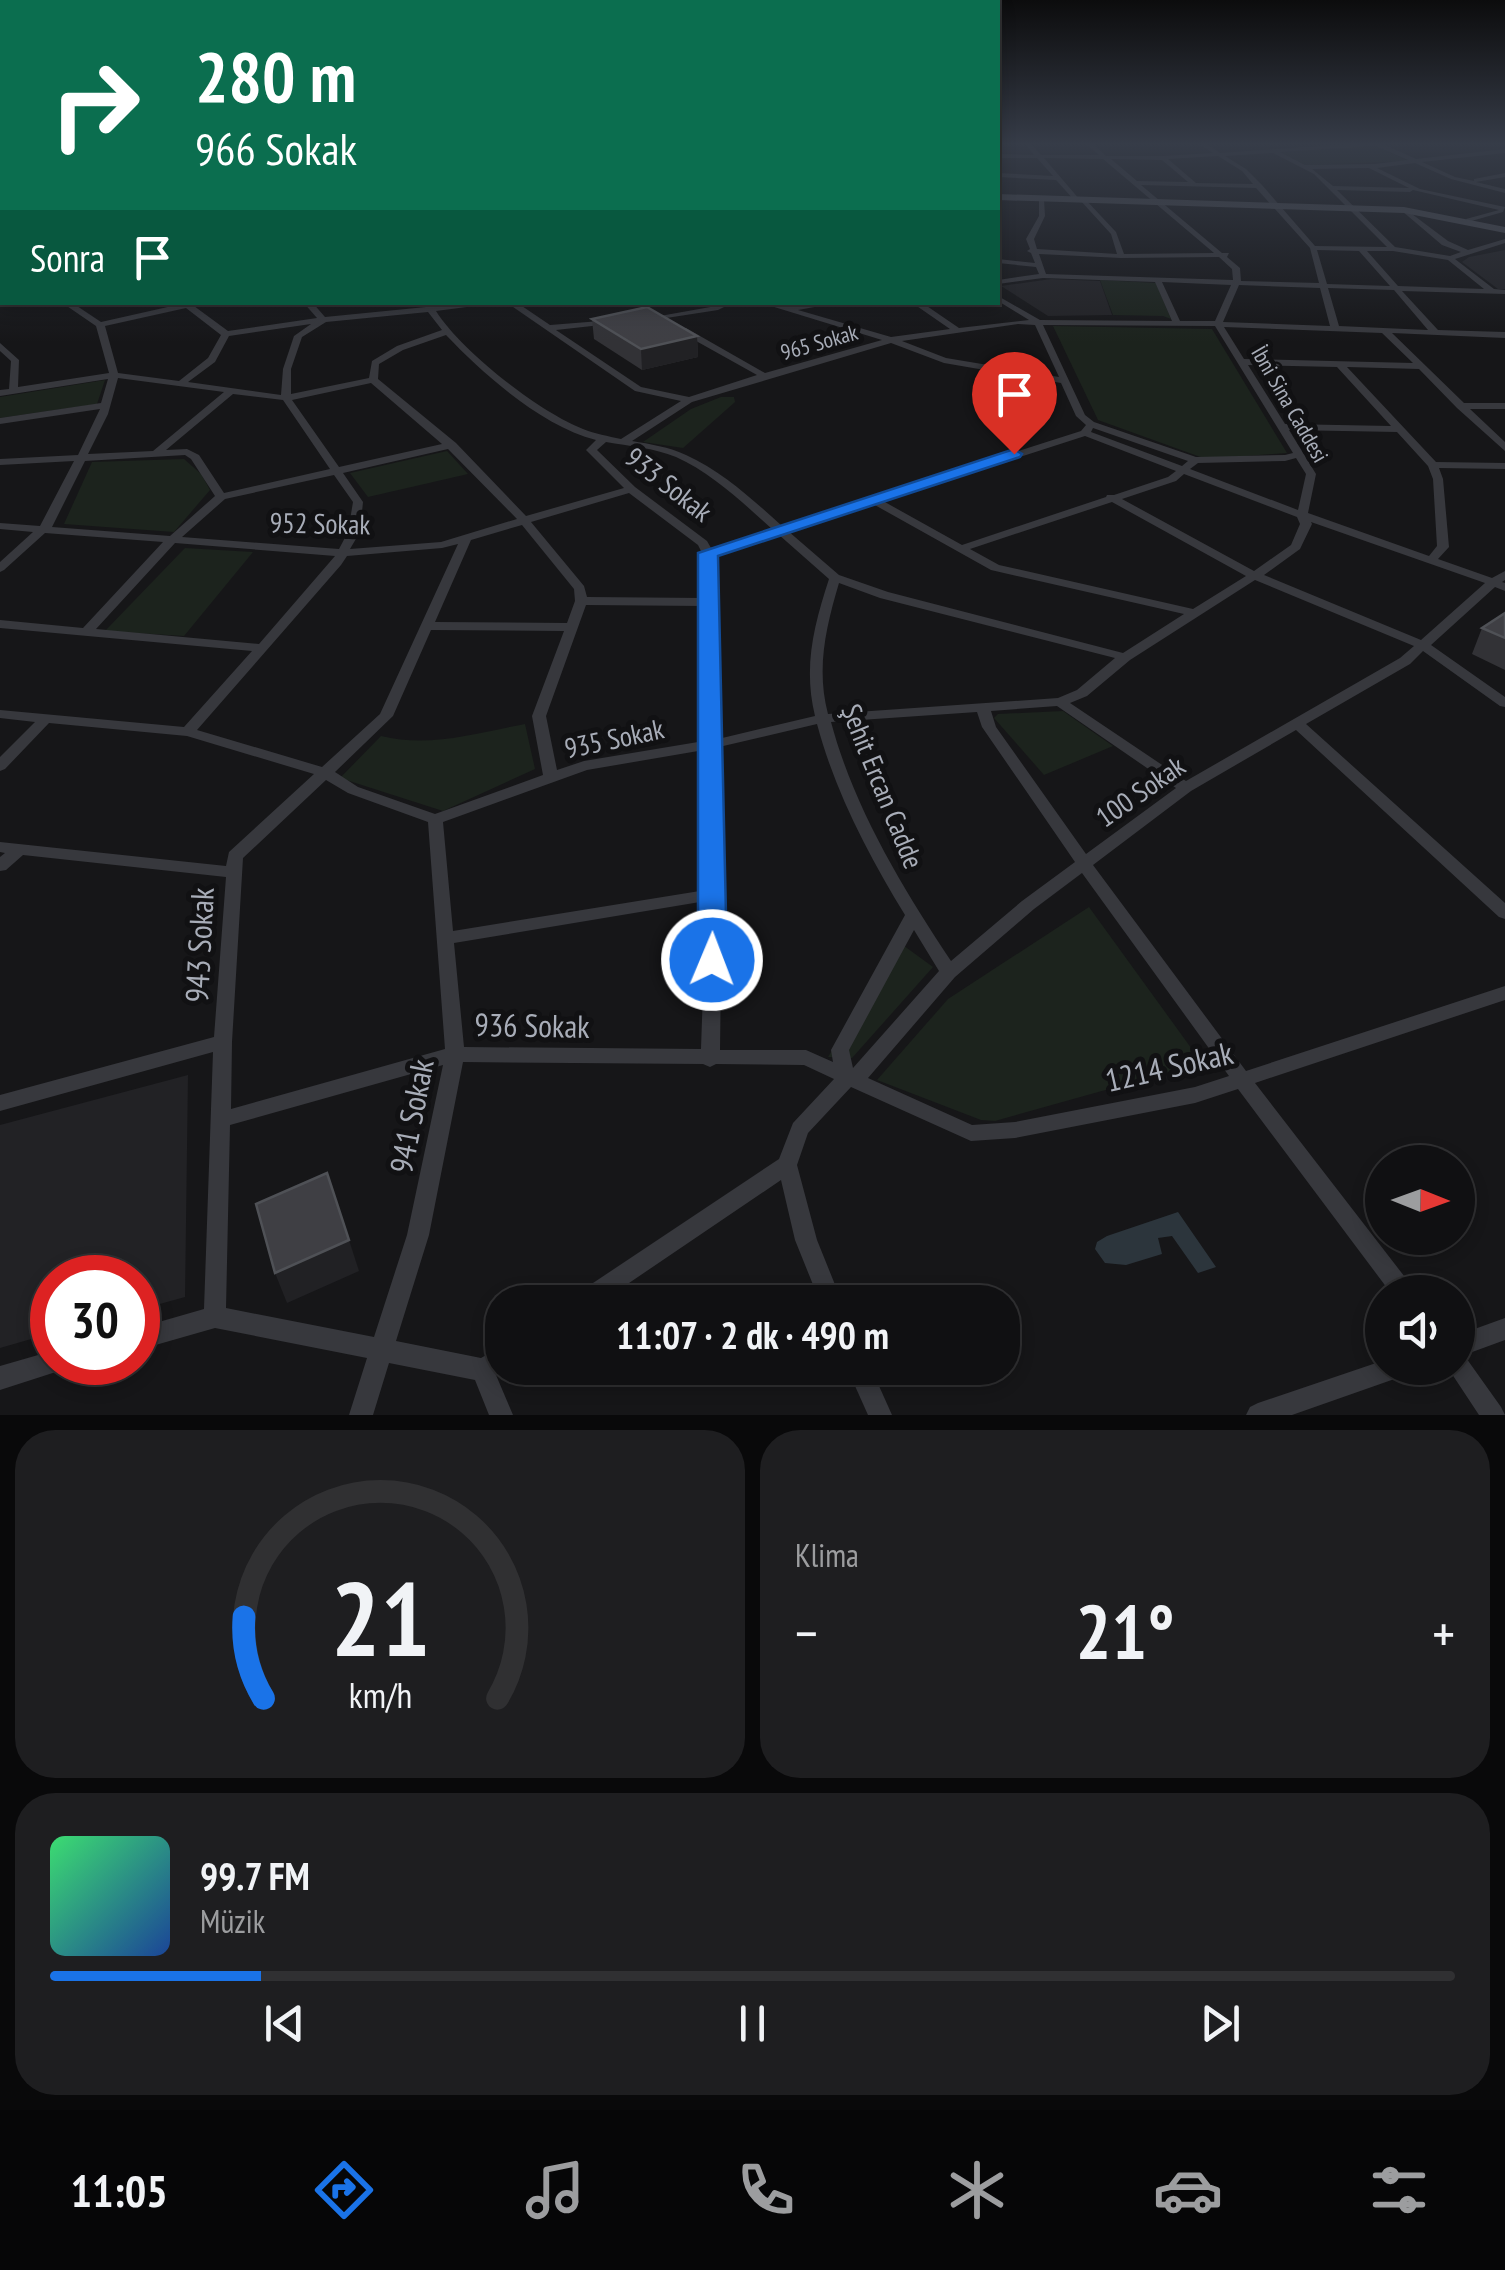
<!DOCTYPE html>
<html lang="tr">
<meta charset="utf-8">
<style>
:root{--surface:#101012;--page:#1e1e20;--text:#f1f3f6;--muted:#9c9d9f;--line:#303032;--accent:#1a73e8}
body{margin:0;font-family:"PT Sans Narrow",sans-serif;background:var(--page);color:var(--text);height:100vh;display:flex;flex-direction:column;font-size:38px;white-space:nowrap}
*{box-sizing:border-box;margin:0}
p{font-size:32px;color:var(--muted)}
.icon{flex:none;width:55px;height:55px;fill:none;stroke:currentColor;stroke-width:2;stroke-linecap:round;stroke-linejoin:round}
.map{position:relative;height:1415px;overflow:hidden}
.details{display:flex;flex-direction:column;gap:15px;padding:15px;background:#09090a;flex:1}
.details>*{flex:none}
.top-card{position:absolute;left:0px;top:0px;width:1000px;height:305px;box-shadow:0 5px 15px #0003,0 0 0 2px var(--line);background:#0b6e4f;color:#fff;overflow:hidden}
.needle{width:65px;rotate:91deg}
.fabs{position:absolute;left:1365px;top:1145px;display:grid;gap:20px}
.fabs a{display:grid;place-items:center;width:110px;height:110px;border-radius:50%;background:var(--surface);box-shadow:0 5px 15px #0003,0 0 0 2px var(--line);font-size:50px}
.speed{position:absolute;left:30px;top:1255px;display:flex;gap:20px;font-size:50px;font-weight:700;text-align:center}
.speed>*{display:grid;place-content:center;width:130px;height:130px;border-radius:50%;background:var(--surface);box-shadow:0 5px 15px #0003,0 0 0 2px var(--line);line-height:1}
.speed .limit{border:15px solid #d22;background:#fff;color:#111}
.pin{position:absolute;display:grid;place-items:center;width:85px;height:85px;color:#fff;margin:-102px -42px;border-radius:50% 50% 50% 0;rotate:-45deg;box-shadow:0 0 10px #0007}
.pin .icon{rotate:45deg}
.me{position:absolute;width:110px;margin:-55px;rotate:1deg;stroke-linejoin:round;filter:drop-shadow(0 0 8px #0008)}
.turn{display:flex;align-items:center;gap:35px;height:210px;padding:0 30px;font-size:45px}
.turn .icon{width:130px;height:130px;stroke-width:2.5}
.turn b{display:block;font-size:70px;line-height:85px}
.then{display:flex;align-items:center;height:95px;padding:0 30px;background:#0003;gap:20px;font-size:38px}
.big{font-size:75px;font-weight:700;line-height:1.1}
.details .widget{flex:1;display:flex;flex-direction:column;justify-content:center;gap:15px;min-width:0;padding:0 35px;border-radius:40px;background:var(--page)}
.details .dial{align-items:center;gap:0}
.dial svg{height:260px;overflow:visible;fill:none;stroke:var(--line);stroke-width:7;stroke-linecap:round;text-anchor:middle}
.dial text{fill:var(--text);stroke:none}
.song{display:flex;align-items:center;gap:30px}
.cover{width:120px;height:120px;border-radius:15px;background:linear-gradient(135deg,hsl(140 70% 55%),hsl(220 70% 35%))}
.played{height:10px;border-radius:5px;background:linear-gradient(90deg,var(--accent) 15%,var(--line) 15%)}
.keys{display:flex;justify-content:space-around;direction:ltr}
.heat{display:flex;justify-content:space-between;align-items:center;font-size:55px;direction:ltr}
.details .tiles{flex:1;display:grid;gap:15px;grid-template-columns:1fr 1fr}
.widget:last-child{grid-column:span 2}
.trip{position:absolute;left:485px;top:1285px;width:535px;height:100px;border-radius:40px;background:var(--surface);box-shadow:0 5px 15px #0003,0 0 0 2px var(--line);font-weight:700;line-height:100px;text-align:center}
.tabs{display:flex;height:160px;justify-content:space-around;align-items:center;background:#060607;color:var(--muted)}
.tabs .icon{width:70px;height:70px}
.tabs .on{color:var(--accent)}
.tabs b{font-size:45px;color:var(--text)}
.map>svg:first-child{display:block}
.built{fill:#222225}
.green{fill:#1c231d}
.water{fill:#2c353c}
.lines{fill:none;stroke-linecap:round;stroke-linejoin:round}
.street{fill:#37383d;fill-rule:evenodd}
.secondary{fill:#45474d;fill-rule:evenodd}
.primary{stroke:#53555c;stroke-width:20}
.wall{fill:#323236}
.shaded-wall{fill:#212124}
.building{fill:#3f3f44;stroke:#4f5156;stroke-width:2.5}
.route{fill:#1a73e8;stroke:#114b97;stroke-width:2.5}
.labels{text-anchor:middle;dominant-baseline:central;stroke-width:10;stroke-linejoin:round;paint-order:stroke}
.far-street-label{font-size:22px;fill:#a8adb8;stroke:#111113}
.street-label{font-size:28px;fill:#a8adb8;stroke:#111113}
.near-street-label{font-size:32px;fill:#a8adb8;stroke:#111113}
</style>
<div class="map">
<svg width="1505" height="1415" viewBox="0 0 1505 1415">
<rect width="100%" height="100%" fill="#161618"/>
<!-- built -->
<g class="built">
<polygon points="1505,250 1505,289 1498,289 1462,262 1469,257"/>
<polygon points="1051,279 1100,281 1112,315 1048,316 1001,286"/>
<polygon points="188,1075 185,1297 138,1310 138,1278 52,1278 52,1333 0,1348 0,1125"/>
</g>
<!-- green -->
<g class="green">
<polygon points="1375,146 1408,161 1306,165 1280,152"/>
<polygon points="1100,280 1156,283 1171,319 1163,316 1113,315"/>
<polygon points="1053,326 1212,329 1287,453 1206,459 1098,420"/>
<polygon points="105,380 97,404 0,418 0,397"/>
<polygon points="721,397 734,397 735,402 683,448 643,442 691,409"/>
<polygon points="447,451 468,474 368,497 350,473"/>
<polygon points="184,459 201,474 210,490 174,532 64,524 92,462"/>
<polygon points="185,548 253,552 184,636 105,631"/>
<polygon points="1063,711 1113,746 1044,775 994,718 998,714"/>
<path d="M 525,724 L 535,769 L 443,811 L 340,778 L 381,736 C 430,748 476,733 525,724 Z"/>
<polygon points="1089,907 1202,1063 995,1121 981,1120 877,1080 948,999"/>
<polygon points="900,943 933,967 852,1058 828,1057"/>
</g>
<!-- water -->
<polygon class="water" points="1178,1212 1216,1267 1198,1273 1172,1236 1158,1238 1162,1254 1126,1265 1105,1263 1095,1249 1097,1242 1107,1236"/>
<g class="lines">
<!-- street -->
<g class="street">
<path d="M 1025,144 L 1031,144 L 1041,155 L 1099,155 L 1086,144 L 1093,144 L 1106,156 L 1163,156 L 1213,153 L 1199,144 L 1207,144 L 1220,153 L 1348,144 L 1383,144 L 1416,159 L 1505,149 L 1505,153 L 1422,162 L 1455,177 L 1474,181 L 1474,179 L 1505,173 L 1505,177 L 1476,182 L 1505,189 L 1505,193 L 1451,179 L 1415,163 L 1377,168 L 1420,189 L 1505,207 L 1503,212 L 1468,222 L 1466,219 L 1499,210 L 1413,190 L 1410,192 L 1337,190 L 1395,247 L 1450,256 L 1461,252 L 1442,245 L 1402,211 L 1404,208 L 1448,241 L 1468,250 L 1505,239 L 1505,243 L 1455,259 L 1494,289 L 1505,290 L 1505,294 L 1402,291 L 1438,330 L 1505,332 L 1505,338 L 1392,333 L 1464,403 L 1505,403 L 1505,409 L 1470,409 L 1505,442 L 1505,451 L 1457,408 L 1419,369 L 1347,367 L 1436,462 L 1505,463 L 1505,469 L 1439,468 L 1443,479 L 1449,547 L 1438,559 L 1492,578 L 1505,571 L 1505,580 L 1502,582 L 1505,583 L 1505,591 L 1495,587 L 1431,645 L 1505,697 L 1505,707 L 1500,706 L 1423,651 L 1410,664 L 1306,724 L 1505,903 L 1505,919 L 1499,917 L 1296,730 L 1191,791 L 1093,865 L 1246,1071 L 1505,986 L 1505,1000 L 1255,1083 L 1411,1285 L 1414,1292 L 1390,1292 L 1238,1089 L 1195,1103 L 1015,1138 L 971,1141 L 851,1087 L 808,1133 L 797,1165 L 817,1240 L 842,1302 L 820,1302 L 795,1240 L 781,1180 L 601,1302 L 572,1302 L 575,1295 L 779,1159 L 793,1123 L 834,1079 L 804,1065 L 716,1064 L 710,1067 L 703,1064 L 463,1062 L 429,1235 L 396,1341 L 481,1358 L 502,1346 L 502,1368 L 507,1368 L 496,1375 L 513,1415 L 489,1415 L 475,1380 L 389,1363 L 373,1415 L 349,1415 L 367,1358 L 215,1328 L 138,1350 L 138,1328 L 204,1309 L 213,1052 L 0,1111 L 0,1095 L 214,1037 L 226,877 L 23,855 L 6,870 L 0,871 L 0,857 L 5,853 L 0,852 L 0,842 L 226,866 L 229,852 L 314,774 L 187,736 L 49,723 L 5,769 L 0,771 L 0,757 L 35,722 L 0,718 L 0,710 L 184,727 L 252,651 L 0,628 L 0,620 L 83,628 L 163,542 L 45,533 L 4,570 L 0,572 L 0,562 L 33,532 L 0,529 L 0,523 L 40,526 L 74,461 L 0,465 L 0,459 L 78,455 L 100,409 L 0,424 L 0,418 L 101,403 L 108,379 L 0,396 L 0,390 L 9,389 L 11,361 L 0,351 L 0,343 L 19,360 L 18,387 L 109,373 L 96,326 L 61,302 L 71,302 L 101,322 L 181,304 L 179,302 L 195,302 L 194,306 L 228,331 L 317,318 L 303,302 L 312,302 L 325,317 L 426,307 L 423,302 L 431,302 L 433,306 L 471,302 L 505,302 L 436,311 C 461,351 539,412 583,429 C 595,434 608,436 621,439 L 681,401 L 635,391 L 506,302 L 516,302 L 550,325 L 613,320 L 613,324 L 610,324 L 556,330 L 641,387 L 689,397 L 757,375 L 680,332 L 680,328 L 686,328 L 765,373 L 882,340 L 758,302 C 769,302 782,307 791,307 C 808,306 824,302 842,302 L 798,310 L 891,337 L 950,329 L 911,302 L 921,302 L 959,328 L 1029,320 L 998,301 L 998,296 L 1040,320 L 1172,321 L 1155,282 L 1043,278 L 998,284 L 998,280 L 1039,274 L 1036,267 L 998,263 L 998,259 L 1035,263 L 1031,253 L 1027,251 L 1030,249 L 1026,239 L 1039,216 L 1039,198 L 1044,199 L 1045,216 L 1034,239 L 1037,249 L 1117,254 L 1111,234 L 1080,200 L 1075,201 L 1056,180 L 998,177 L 998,173 L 1053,176 L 1037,158 L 998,158 L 998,154 L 1034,155 ZM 1376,146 L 1408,160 L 1375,164 L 1305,165 L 1280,152 ZM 1273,153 L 1314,174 L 1387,247 L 1315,246 L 1262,185 L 1246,169 L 1225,156 ZM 1218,156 L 1242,171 L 1253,184 L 1196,183 L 1168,159 ZM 1044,158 L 1103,159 L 1214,253 L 1124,254 L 1116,232 L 1085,199 L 1080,200 ZM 1111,159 L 1162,160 L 1188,182 L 1137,181 ZM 1369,168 L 1409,188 L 1333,186 L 1312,169 ZM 1141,185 L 1256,188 L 1310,248 L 1319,283 L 1241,281 L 1240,268 L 1227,257 L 1229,253 L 1222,253 ZM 1317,250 L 1359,251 L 1390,286 L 1327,284 ZM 1367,251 L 1393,251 L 1448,260 L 1484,289 L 1398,286 ZM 1039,254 L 1121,258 L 1219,257 L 1232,269 L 1233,280 L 1046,274 ZM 1162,282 L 1231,285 L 1215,321 L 1180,321 ZM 1239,285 L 1320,288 L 1330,326 L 1223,322 ZM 1328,288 L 1394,290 L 1428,330 L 1339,326 ZM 186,308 L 221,335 L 208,358 L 179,381 L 118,373 L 105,326 ZM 428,312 L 442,330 L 397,346 L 372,361 L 369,378 L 291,394 L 291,369 L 302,337 L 326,322 ZM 311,324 L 294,336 L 283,369 L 281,395 L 188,382 L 215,362 L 229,336 ZM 1018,324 L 1035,325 L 1059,377 L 946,358 L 902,341 ZM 1043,325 L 1215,326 L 1293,453 L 1285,455 L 1196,457 L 1094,422 L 1085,415 ZM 1224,327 L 1382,333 L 1413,363 L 1244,359 ZM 446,335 C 484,375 542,426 596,440 L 586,450 L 624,488 L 526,516 L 456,443 L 378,379 L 379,364 L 403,350 ZM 891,343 L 944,363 L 1061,383 L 1076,416 L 1086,425 L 1081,431 L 782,526 C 753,500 722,471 686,455 C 669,447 650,444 632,441 L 692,402 ZM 1248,365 L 1337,367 L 1391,426 L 1285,424 ZM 118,378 L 224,392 L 153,451 L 88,454 L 108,414 ZM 371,383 L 442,444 L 339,467 L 292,400 ZM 233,394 L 283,400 L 330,469 L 224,493 L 199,455 L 187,449 L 166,450 ZM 1093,428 L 1188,461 L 1182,466 L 1091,432 ZM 1289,430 L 1397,432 L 1428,466 L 1433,479 L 1437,546 L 1429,556 L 1308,513 L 1316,474 ZM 1085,436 L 1176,471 L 1168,477 L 1114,495 L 1107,495 L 1106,497 L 962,545 L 883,501 ZM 606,442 C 629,446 654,448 676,457 C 712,473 743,503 772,529 L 711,548 L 707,541 L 635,487 L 597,450 ZM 448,449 L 517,519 L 441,542 L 350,549 L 360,532 L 363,502 L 343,473 ZM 185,455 L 191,459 L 215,496 L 170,536 L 52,527 L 85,461 ZM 1296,458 L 1306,474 L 1298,510 L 1190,469 L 1198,463 L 1285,461 ZM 1184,474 L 1297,517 L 1300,524 L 1291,545 L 1254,571 L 1122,499 L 1176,481 ZM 334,475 L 353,502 L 348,532 L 339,549 L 182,537 L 225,499 ZM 629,493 L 698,545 L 702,553 L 703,598 L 587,597 L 584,586 L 531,522 ZM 1112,502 L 1246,576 L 1193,609 L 999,565 L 970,549 ZM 873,504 L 991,570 L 1184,614 L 1123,653 L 888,592 L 839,575 L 788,531 ZM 1311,522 L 1485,583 L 1421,640 L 1264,575 L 1300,549 L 1312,524 ZM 522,525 L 574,589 L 575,601 L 567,623 L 435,622 L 471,540 ZM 778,534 L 829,579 C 814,625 803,667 815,716 L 718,739 L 714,555 ZM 175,543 L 335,556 L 259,644 L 96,629 ZM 458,544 L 380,714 L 322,767 L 197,730 L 341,565 L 347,556 L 442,548 ZM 1255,580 L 1414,646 L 1400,658 L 1186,781 L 1070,703 L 1087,696 L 1130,660 ZM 839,583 L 880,598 L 1115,658 L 1077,690 L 1058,698 L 828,714 C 816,668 826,627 839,583 ZM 586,605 L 703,606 L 704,741 L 584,761 L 557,770 L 546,716 ZM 431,630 L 564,631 L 532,716 L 543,775 L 435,814 L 358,787 L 335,772 L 393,716 ZM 1057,706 L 1176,788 L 1086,854 L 996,727 L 991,711 ZM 977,712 L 982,727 L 1075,862 L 1022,901 L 951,961 C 902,887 854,808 831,722 ZM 817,724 C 835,792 869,856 905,915 L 831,1050 L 833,1062 L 806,1050 L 720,1050 L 722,894 L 719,747 ZM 704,750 L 706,890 L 453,931 L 443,822 L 587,770 ZM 326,780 L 348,793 L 428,822 L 445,1049 L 231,1109 L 232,1042 L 243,858 ZM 1082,873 L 1229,1076 L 1195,1087 L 1015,1122 L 972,1125 L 868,1078 L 955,977 L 1034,909 ZM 706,901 L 701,1049 L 464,1047 L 454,943 ZM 914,930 L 939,971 L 853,1068 L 849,1050 ZM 443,1065 L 407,1235 L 374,1337 L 226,1308 L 230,1125 Z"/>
<polygon points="2,157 2,161 0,162 0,158"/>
<rect x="0" y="168" width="2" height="4"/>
<polygon points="2,197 2,201 0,202 0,198"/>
<rect x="0" y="253" width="2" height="4"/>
<polygon points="2,300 2,302 8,302 0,305 0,301"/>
<polygon points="723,302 734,302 718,310 647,321 643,319 716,306"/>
<polygon points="1505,1318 1505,1340 1464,1355 1501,1407 1505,1415 1479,1415 1448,1368 1458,1368 1458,1335"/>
<polygon points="52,1351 52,1362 65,1362 62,1370 0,1390 0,1366"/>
<polygon points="1382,1361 1382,1368 1406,1368 1403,1376 1292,1415 1246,1415 1250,1407 1258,1403"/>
<polygon points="847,1368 871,1368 892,1415 868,1415"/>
</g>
<!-- secondary -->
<polygon class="secondary" points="998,194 1404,207 1505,227 1505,233 1404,213 998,200"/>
<!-- primary -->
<polyline class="primary" points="0,229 2,228"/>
</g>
<!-- wall -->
<g class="wall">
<polygon points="592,319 697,336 698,357 642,370 594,339"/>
<polygon points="1505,613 1505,670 1472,654 1482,628"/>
</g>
<!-- shaded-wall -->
<g class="shaded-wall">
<polygon points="697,336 698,357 642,370 641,349"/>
<polygon points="349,1240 359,1271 287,1303 275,1273"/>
</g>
<!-- building -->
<g class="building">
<polygon points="647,307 697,336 641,349 592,319"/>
<polygon points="1505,613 1505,638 1482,628"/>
<polygon points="327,1173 349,1240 275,1273 256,1204"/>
</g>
<!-- sky -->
<linearGradient id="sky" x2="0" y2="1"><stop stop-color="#0c0c0d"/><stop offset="0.42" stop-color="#363c48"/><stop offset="1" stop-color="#363c48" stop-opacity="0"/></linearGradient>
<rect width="1505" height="342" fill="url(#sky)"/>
<!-- route -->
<polygon class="route" points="1014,449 1022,454 1020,457 718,556 727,960 723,968 712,971 702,968 698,960 698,553"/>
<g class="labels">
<!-- far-street labels -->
<g class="far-street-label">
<text transform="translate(819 342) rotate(-16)">965 Sokak</text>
<text transform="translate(1290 404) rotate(60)">İbni Sina Caddesi</text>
</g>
<!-- street labels -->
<g class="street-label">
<text transform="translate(669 484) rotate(38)">933 Sokak</text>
<text transform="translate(320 523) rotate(1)">952 Sokak</text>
<text transform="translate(614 738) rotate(-12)">935 Sokak</text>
<text transform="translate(883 786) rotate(68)">Şehit Ercan Cadde</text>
<text transform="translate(1140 791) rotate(-35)">100 Sokak</text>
</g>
<!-- near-street labels -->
<g class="near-street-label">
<text transform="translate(199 945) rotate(-87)">943 Sokak</text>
<text transform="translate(532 1025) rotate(1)">936 Sokak</text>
<text transform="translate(1169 1066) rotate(-13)">1214 Sokak</text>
<text transform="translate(411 1116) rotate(-79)">941 Sokak</text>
</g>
</g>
</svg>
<div class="fabs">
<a><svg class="needle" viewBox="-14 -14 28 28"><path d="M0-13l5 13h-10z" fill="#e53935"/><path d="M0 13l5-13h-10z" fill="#9c9d9f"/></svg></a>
<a><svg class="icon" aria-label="sound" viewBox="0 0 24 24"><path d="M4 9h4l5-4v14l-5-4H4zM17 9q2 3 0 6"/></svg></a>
</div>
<div class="speed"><div class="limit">30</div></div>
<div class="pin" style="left:1014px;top:454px;background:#d93025"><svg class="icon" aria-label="arrive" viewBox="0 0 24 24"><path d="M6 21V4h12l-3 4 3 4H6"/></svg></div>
<svg class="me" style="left:712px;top:960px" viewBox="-20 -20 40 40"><circle r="17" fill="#1a73e8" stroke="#fff" stroke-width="3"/><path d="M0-11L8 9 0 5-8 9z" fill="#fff"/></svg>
<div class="trip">11:07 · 2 dk · 490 m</div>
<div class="top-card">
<div class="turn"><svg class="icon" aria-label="right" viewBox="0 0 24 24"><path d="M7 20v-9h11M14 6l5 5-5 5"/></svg><div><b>280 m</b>966 Sokak</div></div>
<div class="then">Sonra<svg class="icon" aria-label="arrive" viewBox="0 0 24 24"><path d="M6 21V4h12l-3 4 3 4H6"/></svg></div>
</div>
</div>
<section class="details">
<div class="tiles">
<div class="widget dial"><svg viewBox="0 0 100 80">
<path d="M14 69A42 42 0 1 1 86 69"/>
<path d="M14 69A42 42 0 0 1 8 44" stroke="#1a73e8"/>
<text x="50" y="56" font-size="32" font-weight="700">21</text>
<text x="50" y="72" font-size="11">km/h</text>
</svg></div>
<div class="widget"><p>Klima</p>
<div class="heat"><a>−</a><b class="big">21°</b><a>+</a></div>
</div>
<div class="widget">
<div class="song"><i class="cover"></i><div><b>99.7 FM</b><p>Müzik</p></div></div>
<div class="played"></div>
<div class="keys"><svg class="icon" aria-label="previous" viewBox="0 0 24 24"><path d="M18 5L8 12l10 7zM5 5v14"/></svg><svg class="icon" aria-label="pause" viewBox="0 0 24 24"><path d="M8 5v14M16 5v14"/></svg><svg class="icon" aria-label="next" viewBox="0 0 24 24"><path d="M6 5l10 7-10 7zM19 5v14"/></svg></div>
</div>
</div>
</section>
<nav class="tabs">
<b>11:05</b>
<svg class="icon on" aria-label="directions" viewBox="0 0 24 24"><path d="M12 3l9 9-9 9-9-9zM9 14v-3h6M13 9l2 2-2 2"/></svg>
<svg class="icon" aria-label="music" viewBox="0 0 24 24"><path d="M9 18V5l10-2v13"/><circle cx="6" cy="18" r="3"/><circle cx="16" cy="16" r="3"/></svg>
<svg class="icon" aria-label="phone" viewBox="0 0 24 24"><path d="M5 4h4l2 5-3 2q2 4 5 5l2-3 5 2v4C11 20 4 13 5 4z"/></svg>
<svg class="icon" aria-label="climate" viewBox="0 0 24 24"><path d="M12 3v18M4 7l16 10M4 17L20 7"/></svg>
<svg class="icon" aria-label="car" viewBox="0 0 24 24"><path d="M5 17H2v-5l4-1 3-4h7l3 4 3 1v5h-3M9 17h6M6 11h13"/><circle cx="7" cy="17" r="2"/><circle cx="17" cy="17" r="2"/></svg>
<svg class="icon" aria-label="filters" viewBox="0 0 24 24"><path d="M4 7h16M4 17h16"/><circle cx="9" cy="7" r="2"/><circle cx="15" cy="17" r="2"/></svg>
</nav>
